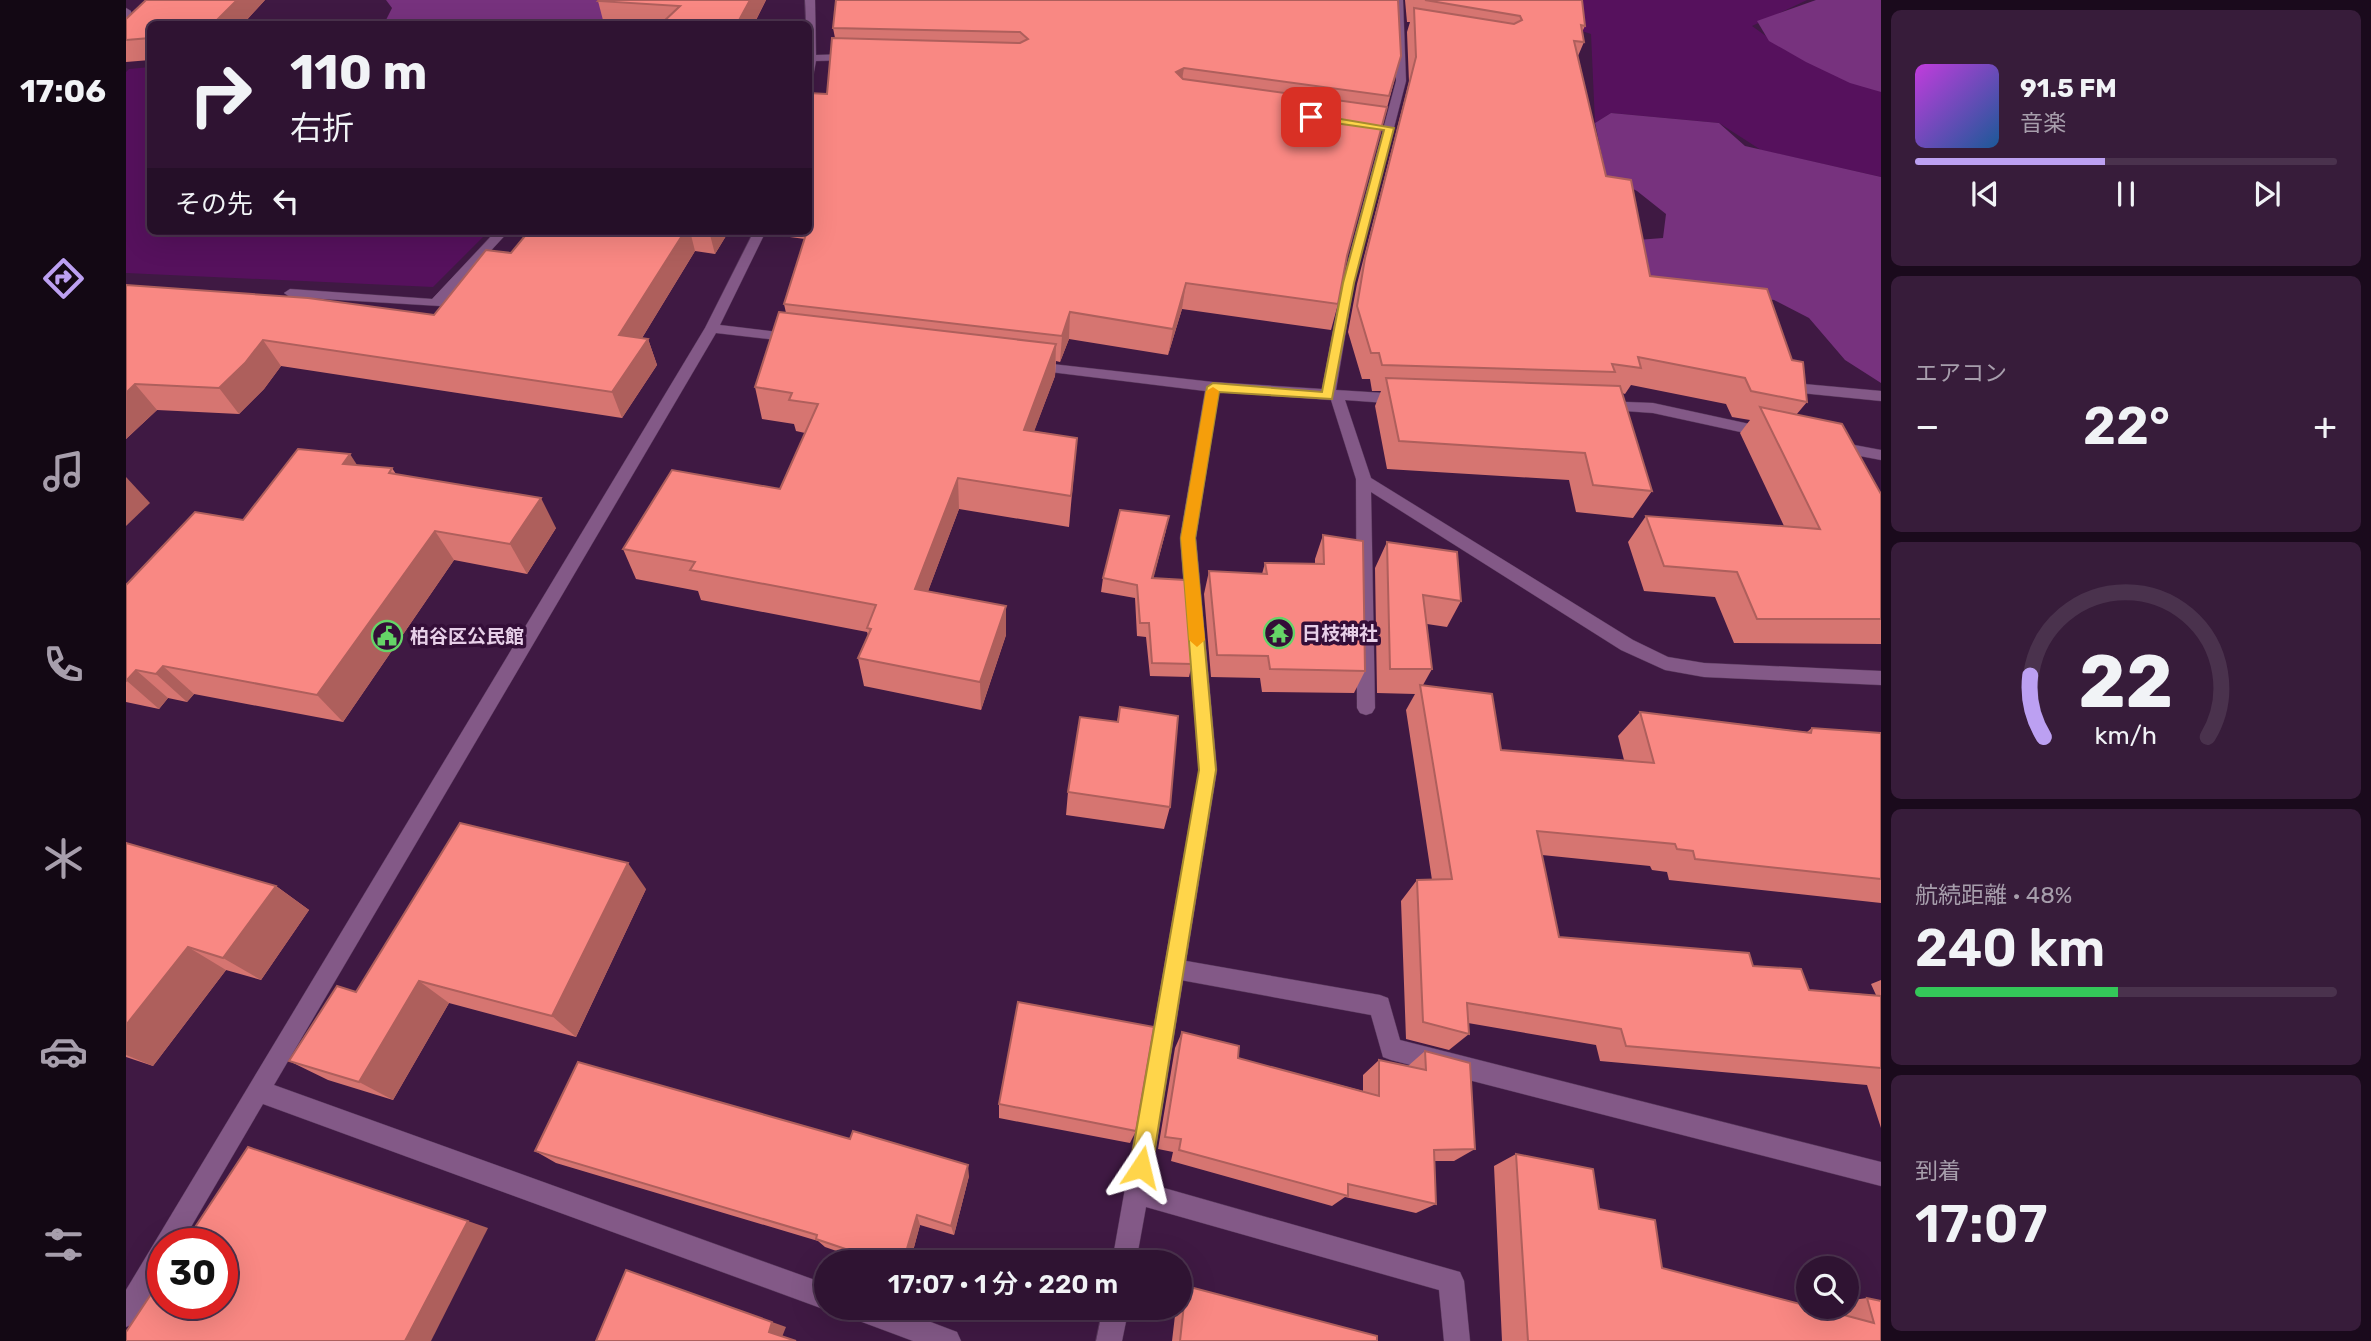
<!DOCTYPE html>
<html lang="ja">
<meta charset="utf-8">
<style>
:root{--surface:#2f1332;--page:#371c3a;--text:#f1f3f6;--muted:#a79eac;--line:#4a324d;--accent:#bca0f2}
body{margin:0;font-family:Rubik,"Noto Sans JP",sans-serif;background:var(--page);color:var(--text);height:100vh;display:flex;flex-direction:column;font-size:26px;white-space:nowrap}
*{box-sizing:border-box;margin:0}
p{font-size:23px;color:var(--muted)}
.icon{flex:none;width:38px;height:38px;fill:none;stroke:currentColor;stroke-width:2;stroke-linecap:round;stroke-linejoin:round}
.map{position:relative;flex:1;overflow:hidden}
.sheet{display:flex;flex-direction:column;gap:10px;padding:10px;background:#1a0a1c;width:490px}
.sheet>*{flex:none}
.banner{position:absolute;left:21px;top:21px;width:665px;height:214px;border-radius:10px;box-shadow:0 7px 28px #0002,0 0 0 2px var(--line);background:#2f1332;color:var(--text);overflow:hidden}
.tools{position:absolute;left:1670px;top:1256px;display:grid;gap:14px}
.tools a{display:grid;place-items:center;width:63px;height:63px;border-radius:50%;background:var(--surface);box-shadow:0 7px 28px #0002,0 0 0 2px var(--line);font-size:35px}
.speed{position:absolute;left:21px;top:1228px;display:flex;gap:14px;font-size:35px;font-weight:700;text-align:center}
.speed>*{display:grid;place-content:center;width:91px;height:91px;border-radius:50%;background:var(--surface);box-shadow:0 7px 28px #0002,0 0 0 2px var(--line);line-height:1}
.speed .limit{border:10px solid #d22;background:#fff;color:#111}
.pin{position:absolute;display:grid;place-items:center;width:60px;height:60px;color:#fff;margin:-30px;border-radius:14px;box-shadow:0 4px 10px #0006}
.me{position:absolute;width:77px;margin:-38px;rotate:10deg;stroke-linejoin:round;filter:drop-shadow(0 0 5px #0008)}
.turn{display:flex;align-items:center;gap:24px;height:147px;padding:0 28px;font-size:32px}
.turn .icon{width:91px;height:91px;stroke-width:2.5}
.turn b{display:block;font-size:49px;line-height:60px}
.then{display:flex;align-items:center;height:66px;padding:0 28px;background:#0003;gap:14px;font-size:26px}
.big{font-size:52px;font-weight:600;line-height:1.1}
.sheet .card{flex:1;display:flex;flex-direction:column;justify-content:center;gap:10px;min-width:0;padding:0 24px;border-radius:10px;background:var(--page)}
.sheet .dial{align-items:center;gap:0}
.dial svg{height:182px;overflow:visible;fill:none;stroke:var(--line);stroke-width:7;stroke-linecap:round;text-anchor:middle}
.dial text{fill:var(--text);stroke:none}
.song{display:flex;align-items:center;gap:21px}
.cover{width:84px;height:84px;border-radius:10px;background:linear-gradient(135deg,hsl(290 70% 55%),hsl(210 70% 35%))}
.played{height:7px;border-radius:4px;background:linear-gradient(90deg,var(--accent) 45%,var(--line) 45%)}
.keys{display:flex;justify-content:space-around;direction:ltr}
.heat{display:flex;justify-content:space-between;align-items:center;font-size:38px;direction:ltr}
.charge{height:10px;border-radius:5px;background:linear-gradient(90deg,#34c759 48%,var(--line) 0)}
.trip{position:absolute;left:688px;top:1250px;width:378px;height:70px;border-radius:35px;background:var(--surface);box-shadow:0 7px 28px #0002,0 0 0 2px var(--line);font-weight:600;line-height:70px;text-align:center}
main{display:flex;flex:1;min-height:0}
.dock{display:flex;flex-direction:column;width:126px;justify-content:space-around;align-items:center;background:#130814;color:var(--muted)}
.dock .icon{width:49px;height:49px}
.dock .active{color:var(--accent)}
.dock b{font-size:32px;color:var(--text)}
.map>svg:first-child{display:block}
.green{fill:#56115d}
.forest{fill:#77327e}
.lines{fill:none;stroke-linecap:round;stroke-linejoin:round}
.lane-casing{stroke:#57375a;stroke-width:1}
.street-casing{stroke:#57375a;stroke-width:1}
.lane{fill:#835987;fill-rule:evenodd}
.street{fill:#835987;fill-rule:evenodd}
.wall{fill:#d67571}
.shaded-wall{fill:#ae5f5c}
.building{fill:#f98883;stroke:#ae5f5c;stroke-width:2}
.route{fill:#ffd54a;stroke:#a68a30;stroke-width:2}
.slow{fill:#f59e0b}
.labels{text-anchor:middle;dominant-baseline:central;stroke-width:7;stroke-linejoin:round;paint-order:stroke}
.poi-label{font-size:19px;font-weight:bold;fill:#e7cfe8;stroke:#340e38;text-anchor:start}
</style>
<main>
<nav class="dock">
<b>17:06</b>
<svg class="icon active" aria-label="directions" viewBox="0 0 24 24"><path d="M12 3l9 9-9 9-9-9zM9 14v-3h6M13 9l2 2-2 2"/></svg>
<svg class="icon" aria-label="music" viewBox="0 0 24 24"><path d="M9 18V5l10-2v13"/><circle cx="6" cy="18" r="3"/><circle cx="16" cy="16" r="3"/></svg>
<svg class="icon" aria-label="phone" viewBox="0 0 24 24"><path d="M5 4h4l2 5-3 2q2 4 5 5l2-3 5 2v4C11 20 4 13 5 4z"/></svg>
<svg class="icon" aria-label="climate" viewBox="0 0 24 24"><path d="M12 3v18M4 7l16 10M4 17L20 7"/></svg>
<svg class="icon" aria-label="car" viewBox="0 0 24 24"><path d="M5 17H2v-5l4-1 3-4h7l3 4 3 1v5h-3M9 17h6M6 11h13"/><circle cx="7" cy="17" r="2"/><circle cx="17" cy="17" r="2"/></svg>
<svg class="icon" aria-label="filters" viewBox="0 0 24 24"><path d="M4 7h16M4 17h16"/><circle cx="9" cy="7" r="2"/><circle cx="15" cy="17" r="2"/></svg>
</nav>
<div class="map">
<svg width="1755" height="1341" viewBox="0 0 1755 1341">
<rect width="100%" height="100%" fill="#3f1943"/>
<!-- green -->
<g class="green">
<polygon points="1422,0 1681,0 1626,26 1659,50 1755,92 1755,177 1635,150 1593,123 1485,113 1469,123 1465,34 1425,21"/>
<polygon points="24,67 24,231 363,231 307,287 0,273 0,72 3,69"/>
</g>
<!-- forest -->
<g class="forest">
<polygon points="260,0 506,0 472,22 474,24 258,24 266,8"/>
<polygon points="1690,0 1755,0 1755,92 1724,83 1680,62 1643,41 1631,21"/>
<polygon points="1485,113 1593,123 1619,146 1755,177 1755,383 1719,360 1683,318 1648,300 1592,292 1539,289 1459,244 1537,238 1540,214 1511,191 1480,175 1469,123"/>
</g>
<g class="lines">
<!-- lane casing -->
<g class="lane-casing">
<polygon id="lane" points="1049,959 1254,995 1262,998 1274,1040 1755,1162 1755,1186 1265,1060 1257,1057 1245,1015 1049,979 1042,976 1038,969 1042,962"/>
</g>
<!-- street casing -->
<g class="street-casing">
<g id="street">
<polygon points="679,0 689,0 690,55 727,54 732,57 727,60 690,61 687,77 682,80 682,24 680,24"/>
<polygon points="1267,0 1277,0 1280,81 1228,283 1210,390 1274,394 1281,399 1274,404 1219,400 1245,478 1507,640 1542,657 1578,663 1755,671 1755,685 1578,677 1539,670 1495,650 1245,492 1249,708 1246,713 1240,715 1234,713 1231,708 1230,479 1205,400 1093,392 1070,538 1091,770 1024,1184 1334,1272 1338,1281 1344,1341 1318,1341 1313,1290 1020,1207 1010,1262 986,1262 1073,770 1054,538 1079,391 908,370 901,366 908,362 1087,382 1196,389 1216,283 1270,81"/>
<polygon points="0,8 5,11 5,32 0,35"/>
<polygon points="370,231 383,231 314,306 164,297 158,293 164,289 306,299"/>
<polygon points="628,231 640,231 594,325 668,334 675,338 668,342 590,333 148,1085 700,1284 700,1307 706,1307 700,1310 137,1104 55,1244 37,1244 37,1275 9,1323 0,1327 0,1290 579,328"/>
<polygon points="1667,383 1755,391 1755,401 1675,393 1673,400 1668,402 1661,397 1660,388"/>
<polygon points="1476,401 1527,403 1642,428 1649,433 1642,438 1527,413 1471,409 1471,403"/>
<polygon points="1707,441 1755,450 1755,460 1702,450 1700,446 1702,442"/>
<polygon points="716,1307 765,1307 831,1332 835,1341 787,1341 720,1316"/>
<polygon points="977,1307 1003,1307 996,1341 970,1341"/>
</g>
</g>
<!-- lane -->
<use href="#lane" class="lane"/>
<!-- street -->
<use href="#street" class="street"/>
</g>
<!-- wall -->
<g class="wall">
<polygon points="139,0 117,24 24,24 24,60 0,62 0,19"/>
<polygon points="473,0 640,0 628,24 478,24 472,1"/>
<polygon points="710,0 1275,56 1221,256 1212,304 1205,330 1056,309 1042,355 943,339 934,362 930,361 929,376 908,431 951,438 943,527 833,509 802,591 880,606 880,635 855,710 738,686 732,658 742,635 741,632 575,600 572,591 510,579 497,549 654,489 679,433 670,431 668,424 636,419 629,387 660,313 658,304 679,239 641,234 641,231 682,231 682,93 701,94 709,38 707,28"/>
<polygon points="1279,0 1456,0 1459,26 1456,32 1458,42 1452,56 1480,176 1524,276 1681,402 1670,415 1755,494 1755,644 1608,643 1589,597 1518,591 1502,542 1520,516 1658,526 1614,433 1624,420 1606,417 1600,404 1505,385 1499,394 1496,393 1526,491 1507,518 1450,512 1443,480 1261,469 1249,406 1255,391 1246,391 1244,379 1236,379 1222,332 1231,284 1283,82 1281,32 1284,22 1281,22"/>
<polygon points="403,231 603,231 589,254 569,251 516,338 522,339 531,365 496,418 155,366 138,389 113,414 31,410 0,439 0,285 308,315 385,253"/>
<polygon points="231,465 266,468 270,474 430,528 401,574 328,560 217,722 68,694 61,702 42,698 33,709 0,702 0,585 117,520"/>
<polygon points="1040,530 1027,578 1066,664 1063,677 1024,676 1020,637 1011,636 1009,598 975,592 977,578"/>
<polygon points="1197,535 1239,671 1228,693 1136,692 1134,678 1085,677 1078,594 1083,571 1136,574 1139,563 1189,564 1189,559"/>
<polygon points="1261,542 1335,601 1321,627 1301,624 1306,669 1297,685 1375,750 1498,760 1492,736 1514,712 1681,732 1686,728 1755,733 1755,903 1543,880 1541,872 1526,870 1524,866 1416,855 1433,937 1627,966 1683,990 1750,995 1745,984 1755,980 1755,1128 1741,1085 1474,1061 1470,1045 1342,1023 1343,1034 1323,1050 1280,1039 1275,901 1291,880 1306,880 1280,710 1289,694 1251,693 1249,568"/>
<polygon points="994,707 1044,807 1038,829 940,815 942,792 991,722"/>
<polygon points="0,843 150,886 183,910 135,980 100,970 27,1066 0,1057"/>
<polygon points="520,889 450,1037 323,1003 267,1100 202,1080 163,1061 230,992"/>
<polygon points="1056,1032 1112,1058 1237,1091 1237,1075 1253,1060 1282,1066 1299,1051 1349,1149 1328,1161 1308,1161 1310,1204 1290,1213 1219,1197 1206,1206 1045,1161 1047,1152 1032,1149 1049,1048"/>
<polygon points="873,1104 1010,1131 1004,1143 873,1118"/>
<polygon points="409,1151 843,1176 828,1235 794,1225 784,1262 742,1262 699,1247 692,1241 430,1163"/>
<polygon points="1390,1154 1473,1209 1536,1268 1702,1311 1701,1307 1720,1307 1720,1301 1741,1298 1755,1341 1376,1341 1368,1166"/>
<polygon points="1060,1286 1251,1341 1046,1341 1050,1307 1054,1307 1054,1291"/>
</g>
<!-- shaded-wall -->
<g class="shaded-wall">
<polygon points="111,0 139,0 117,24 87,24"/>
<polygon points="624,0 640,0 628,24 611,24"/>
<polygon points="1058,68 1054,92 1050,72"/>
<polygon points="559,231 564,231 569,251 502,361 493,335"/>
<polygon points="583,231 603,231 589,254"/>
<polygon points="1060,283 1056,309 1042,355 1047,329"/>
<polygon points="944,312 943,339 934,362 936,336"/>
<polygon points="522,339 531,365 496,418 486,392"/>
<polygon points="137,340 155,366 138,389 113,414 93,388"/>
<polygon points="930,344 929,376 897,461 898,430"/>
<polygon points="9,384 31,410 0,439 0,393"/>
<polygon points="224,454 244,485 217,464"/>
<polygon points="0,477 24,503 0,526"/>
<polygon points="832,478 833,509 792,618 789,589"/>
<polygon points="415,498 430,528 401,574 384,544"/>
<polygon points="1043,516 1040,530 1024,592 1026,578"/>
<polygon points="309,531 328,560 217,722 191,695"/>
<polygon points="880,606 880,635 855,710 854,682"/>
<polygon points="37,666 68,694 61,702 30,674"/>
<polygon points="10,670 42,698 33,709 1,681"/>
<polygon points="502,863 520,889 450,1037 426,1016"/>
<polygon points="150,886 183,910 135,980 97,958"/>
<polygon points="62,947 100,970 27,1066 0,1055 0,1025"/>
<polygon points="293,981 323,1003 267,1100 233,1082"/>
<polygon points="842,1165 843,1176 828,1235 825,1226"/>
<polygon points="791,1215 794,1225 784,1262 777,1262"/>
<polygon points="342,1221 362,1228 305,1341 279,1341"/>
<polygon points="646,1322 660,1327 656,1337 643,1332"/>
</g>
<!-- building -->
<g class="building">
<polygon points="20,0 111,0 87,24 24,24 24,38 0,40 0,19"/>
<polygon points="473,0 624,0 611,24 535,24 554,6 472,1"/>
<polygon points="710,0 1272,0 1275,56 1263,96 1058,68 1050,72 1057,79 1261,107 1221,256 1212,304 1060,283 1047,329 944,312 936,336 658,304 681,231 682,231 682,227 686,214 682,214 682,93 701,94 706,38 894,43 902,39 894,32 707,28"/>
<polygon points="1299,0 1456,0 1459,26 1455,25 1458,42 1448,41 1480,176 1505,180 1524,276 1641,289 1666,360 1677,362 1681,402 1625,391 1619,378 1512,357 1515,368 1486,364 1489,372 1256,365 1253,353 1245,353 1231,306 1239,258 1290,57 1288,8 1388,24 1396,20 1394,16"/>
<polygon points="403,231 559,231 493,335 522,339 486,392 137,340 119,363 93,388 9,384 0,393 0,285 182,298 308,315 360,250 385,253"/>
<polygon points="653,312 930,344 898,430 951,438 945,496 832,478 789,589 880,606 854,682 732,658 745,629 741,628 750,605 564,570 569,562 497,549 546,470 654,489 692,404 663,400 666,393 629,387"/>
<polygon points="1260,378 1494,386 1526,491 1467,485 1459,453 1273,441"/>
<polygon points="1634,407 1716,424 1755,494 1755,619 1631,619 1611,572 1538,566 1520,516 1694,529"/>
<polygon points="172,449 224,454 217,464 266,468 263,473 415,498 384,544 309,531 191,695 37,666 30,674 10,670 0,681 0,585 69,512 117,520"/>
<polygon points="994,510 1043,516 1026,578 1059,580 1066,664 1026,663 1023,623 1014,623 1011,585 977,578"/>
<polygon points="1197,535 1237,541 1239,671 1144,669 1142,656 1091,655 1083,571 1141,574 1139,563 1198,564"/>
<polygon points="1261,542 1331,552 1335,601 1297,595 1306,669 1264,669"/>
<polygon points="1294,685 1366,694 1375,750 1528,763 1514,712 1685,733 1686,728 1755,733 1755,879 1569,859 1567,851 1551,849 1549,844 1411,831 1433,937 1623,953 1627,966 1675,969 1683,990 1755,996 1755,1068 1500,1046 1495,1029 1341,1003 1343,1034 1297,1022 1291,880 1326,879"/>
<polygon points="994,707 1052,716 1044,807 942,792 954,717 992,722"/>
<polygon points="334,823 502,863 426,1016 293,981 233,1082 163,1061 211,986 230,992"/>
<polygon points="0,843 150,886 97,958 62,947 0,1025"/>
<polygon points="892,1002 1028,1027 1010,1131 873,1104"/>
<polygon points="1056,1032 1113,1046 1112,1058 1253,1096 1253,1060 1300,1070 1299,1051 1344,1063 1349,1149 1308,1150 1310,1204 1222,1184 1222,1196 1053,1150 1055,1139 1039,1137"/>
<polygon points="452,1062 724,1139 727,1131 842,1165 825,1226 791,1215 777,1262 758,1262 690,1239 691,1235 409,1151"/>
<polygon points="122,1147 342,1221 279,1341 0,1341 0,1332 37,1276 37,1304 96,1304 96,1244 58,1244"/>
<polygon points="1390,1154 1467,1169 1473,1209 1529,1220 1536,1268 1682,1306 1682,1307 1688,1307 1748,1323 1741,1298 1755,1301 1755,1341 1402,1341"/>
<polygon points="500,1270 646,1322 643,1332 670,1341 470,1341"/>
<polygon points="1060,1286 1251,1336 1251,1341 1054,1341"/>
</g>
<!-- route -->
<polygon class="route" points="1185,114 1268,128 1228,283 1206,399 1093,392 1069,538 1090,770 1026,1167 1023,1175 1015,1178 1008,1175 1004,1167 1073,770 1055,538 1081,387 1087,383 1196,392 1217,283 1258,130 1181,119 1180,117"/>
<!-- slow -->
<polygon class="slow" points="1087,387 1093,391 1069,538 1079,640 1071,647 1063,640 1055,538 1080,391"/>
<!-- icons -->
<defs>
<g id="temple-ring" transform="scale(1.575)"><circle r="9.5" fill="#340e38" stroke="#65d467" stroke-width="1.5"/><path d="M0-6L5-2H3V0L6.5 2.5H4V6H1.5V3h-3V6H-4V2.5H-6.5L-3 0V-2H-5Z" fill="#65d467"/></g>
<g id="civic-ring" transform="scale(1.575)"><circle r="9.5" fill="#340e38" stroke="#65d467" stroke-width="1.5"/><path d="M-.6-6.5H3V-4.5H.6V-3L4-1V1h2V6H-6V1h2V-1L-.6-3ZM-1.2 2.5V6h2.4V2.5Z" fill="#65d467"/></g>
</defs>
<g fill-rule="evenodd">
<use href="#temple-ring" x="1153" y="633"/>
<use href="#civic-ring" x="261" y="636"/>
</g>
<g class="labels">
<!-- poi labels -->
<g class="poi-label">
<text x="1176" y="633">日枝神社</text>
<text x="284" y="636">柏谷区公民館</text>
</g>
</g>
</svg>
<div class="tools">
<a><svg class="icon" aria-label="search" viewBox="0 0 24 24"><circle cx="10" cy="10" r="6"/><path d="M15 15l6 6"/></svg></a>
</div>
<div class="speed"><div class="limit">30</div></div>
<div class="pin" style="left:1185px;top:117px;background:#d93025"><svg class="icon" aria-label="arrive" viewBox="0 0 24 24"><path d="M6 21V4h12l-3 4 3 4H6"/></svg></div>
<svg class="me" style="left:1015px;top:1167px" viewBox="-20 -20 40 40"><path d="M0-17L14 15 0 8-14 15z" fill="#ffd54a" stroke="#fff" stroke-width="4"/></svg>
<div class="trip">17:07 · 1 分 · 220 m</div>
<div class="banner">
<div class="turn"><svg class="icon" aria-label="right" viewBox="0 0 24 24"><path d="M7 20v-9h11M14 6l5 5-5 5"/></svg><div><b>110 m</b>右折</div></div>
<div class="then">その先<svg class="icon" aria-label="left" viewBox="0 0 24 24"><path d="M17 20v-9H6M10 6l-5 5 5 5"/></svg></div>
</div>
</div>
<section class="sheet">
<div class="card">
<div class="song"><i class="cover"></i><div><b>91.5 FM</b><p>音楽</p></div></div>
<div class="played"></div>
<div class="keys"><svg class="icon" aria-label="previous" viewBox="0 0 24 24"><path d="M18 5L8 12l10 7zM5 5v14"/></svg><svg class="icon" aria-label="pause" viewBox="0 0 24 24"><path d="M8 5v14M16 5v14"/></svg><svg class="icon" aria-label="next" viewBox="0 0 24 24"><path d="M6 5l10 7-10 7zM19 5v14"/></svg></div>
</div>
<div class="card"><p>エアコン</p>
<div class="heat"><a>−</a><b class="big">22°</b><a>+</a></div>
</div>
<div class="card dial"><svg viewBox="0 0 100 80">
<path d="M14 69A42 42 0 1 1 86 69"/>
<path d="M14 69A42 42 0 0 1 8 42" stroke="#bca0f2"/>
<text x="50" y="56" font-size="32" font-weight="700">22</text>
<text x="50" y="72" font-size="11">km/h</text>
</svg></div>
<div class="card"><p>航続距離 · 48%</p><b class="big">240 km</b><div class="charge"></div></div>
<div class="card"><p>到着</p><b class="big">17:07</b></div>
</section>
</main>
